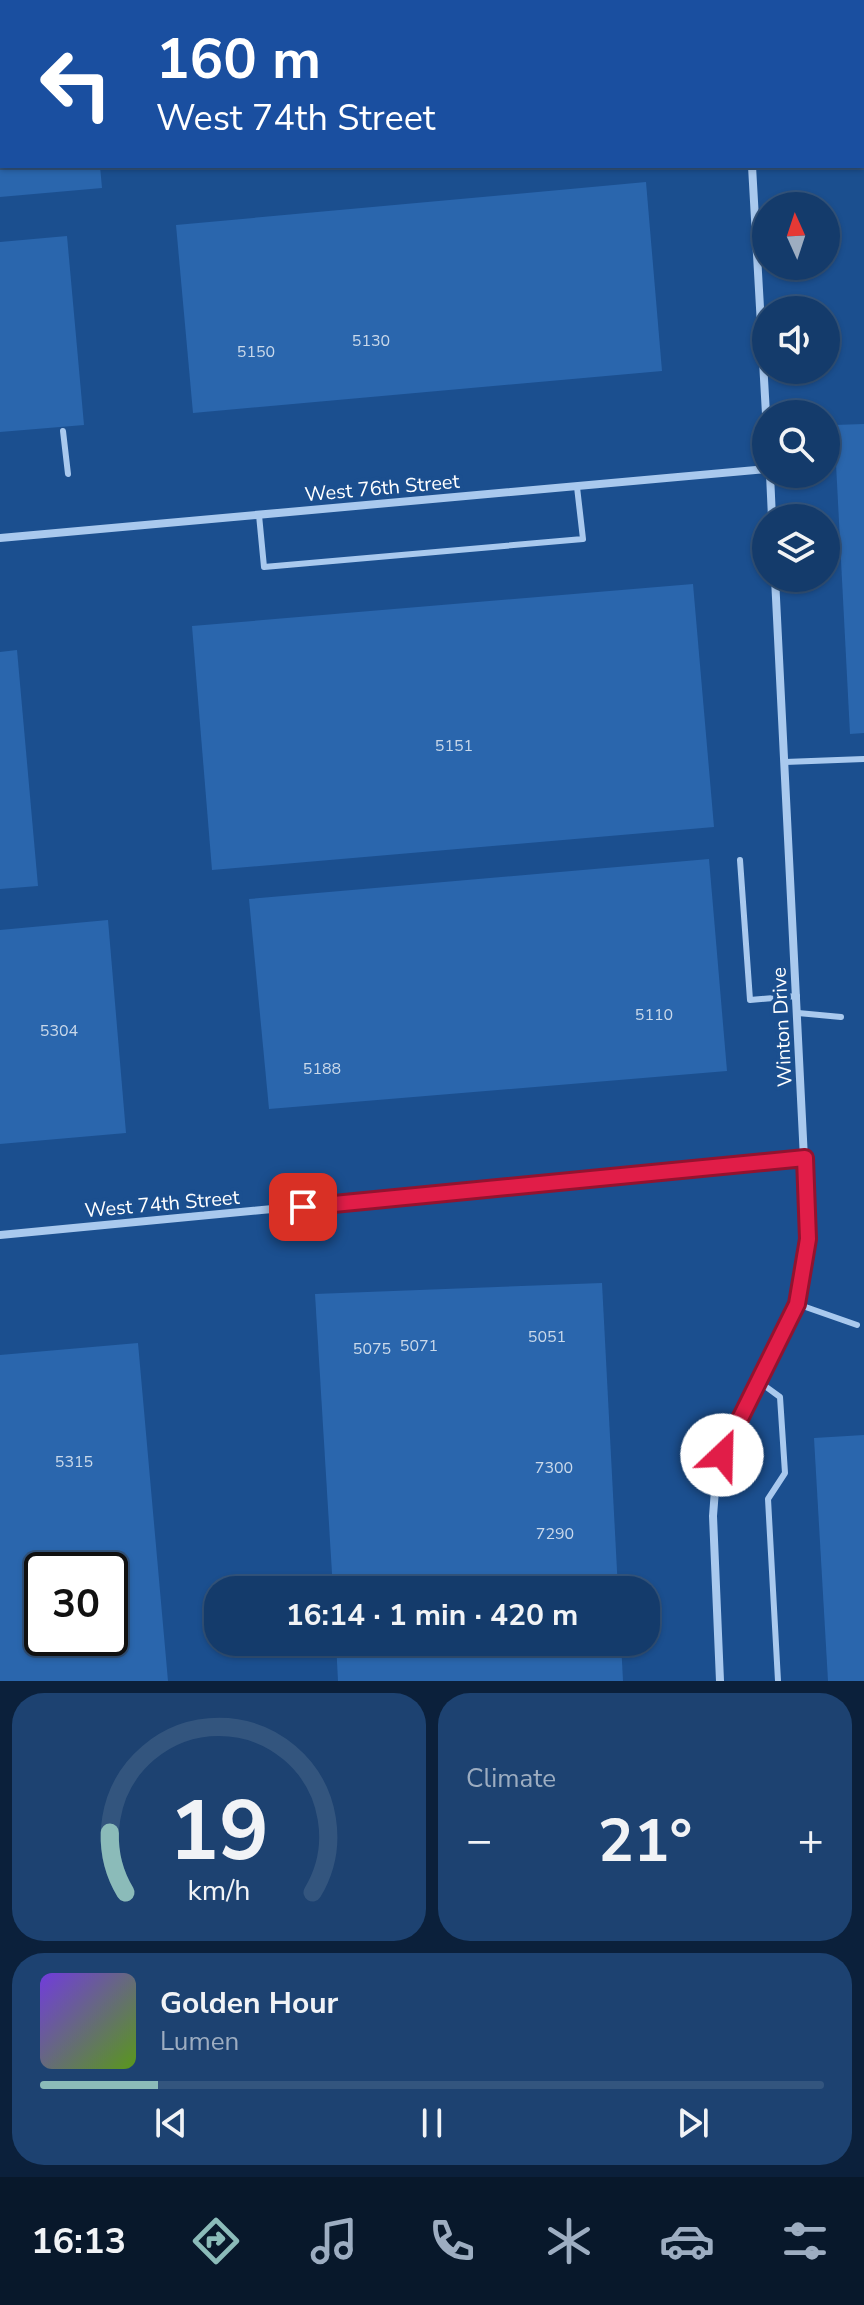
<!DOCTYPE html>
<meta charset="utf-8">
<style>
:root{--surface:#143b6b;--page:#1d4271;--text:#f1f3f6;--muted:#9dadc1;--line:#33557e;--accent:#8bbbb9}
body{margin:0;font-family:"Nunito Sans",sans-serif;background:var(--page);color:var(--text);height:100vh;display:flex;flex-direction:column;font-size:30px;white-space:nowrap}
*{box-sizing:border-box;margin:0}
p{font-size:26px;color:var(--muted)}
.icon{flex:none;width:44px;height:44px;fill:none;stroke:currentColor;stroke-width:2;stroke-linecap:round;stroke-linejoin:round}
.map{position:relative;height:1681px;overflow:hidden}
.drawer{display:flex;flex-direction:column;gap:12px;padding:12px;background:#0b203b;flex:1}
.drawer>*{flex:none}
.hud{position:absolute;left:0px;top:0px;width:864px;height:168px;box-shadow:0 2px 6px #0004,0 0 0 2px var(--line);background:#1a4fa0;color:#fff;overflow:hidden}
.needle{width:52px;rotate:357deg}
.fabs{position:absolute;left:752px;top:192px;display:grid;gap:16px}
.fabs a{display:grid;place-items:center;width:88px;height:88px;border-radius:50%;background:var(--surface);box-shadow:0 2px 6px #0004,0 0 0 2px var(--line);font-size:40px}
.speed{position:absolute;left:24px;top:1552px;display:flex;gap:16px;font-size:40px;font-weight:700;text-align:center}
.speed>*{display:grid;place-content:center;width:104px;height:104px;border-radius:50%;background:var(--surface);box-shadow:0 2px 6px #0004,0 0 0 2px var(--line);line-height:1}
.speed .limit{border:4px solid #111;border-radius:12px;background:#fff;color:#111}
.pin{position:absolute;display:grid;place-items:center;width:68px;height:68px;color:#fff;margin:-34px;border-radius:16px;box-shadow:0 4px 12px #0006}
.me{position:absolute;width:88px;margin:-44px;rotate:24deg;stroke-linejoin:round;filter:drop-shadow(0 0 6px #0008)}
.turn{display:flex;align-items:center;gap:28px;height:168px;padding:0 24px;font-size:36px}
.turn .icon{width:104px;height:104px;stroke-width:2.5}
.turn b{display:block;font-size:56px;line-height:68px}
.big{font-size:60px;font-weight:700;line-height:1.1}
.drawer .card{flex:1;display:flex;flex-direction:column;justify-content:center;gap:12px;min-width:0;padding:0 28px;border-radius:32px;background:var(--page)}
.drawer .dial{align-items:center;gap:0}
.dial svg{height:208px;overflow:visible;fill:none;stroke:var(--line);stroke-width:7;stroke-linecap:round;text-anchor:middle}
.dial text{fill:var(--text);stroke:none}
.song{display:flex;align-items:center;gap:24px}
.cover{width:96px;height:96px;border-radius:12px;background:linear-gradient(135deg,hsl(260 70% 55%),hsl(90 70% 35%))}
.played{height:8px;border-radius:4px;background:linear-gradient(90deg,var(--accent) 15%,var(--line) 15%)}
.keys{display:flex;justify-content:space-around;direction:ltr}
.heat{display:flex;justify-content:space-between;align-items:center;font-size:44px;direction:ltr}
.drawer .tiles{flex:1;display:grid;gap:12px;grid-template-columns:1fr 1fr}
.card:last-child{grid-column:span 2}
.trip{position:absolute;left:204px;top:1576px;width:456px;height:80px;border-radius:32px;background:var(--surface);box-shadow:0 2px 6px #0004,0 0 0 2px var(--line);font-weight:700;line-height:80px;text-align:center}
.menu{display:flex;height:128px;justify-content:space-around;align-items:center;background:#08182b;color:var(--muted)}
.menu .icon{width:56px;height:56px}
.menu .active{color:var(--accent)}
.menu b{font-size:36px;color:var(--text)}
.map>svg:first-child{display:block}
.building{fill:#2a66ad;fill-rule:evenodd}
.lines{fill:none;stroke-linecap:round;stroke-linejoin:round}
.service{stroke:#a9c9ee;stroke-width:6}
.minor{stroke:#a9c9ee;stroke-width:8}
.route-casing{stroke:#92132f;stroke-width:20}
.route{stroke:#e11d48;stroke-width:14}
.labels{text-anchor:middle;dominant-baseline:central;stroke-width:8;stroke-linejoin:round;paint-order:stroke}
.number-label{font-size:16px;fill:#cad9ea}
.street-label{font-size:20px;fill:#fff;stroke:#1b4f8f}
</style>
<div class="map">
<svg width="864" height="1681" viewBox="0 0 864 1681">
<rect width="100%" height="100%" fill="#1b4f8f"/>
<!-- building -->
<g class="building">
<polygon points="0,166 100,166 102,188 0,197"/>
<polygon points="646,182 662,371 193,413 176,225"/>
<polygon points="67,236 84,425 0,432 0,242"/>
<polygon points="864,424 864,733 850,734 834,425"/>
<polygon points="693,584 714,827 212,870 192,626"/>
<polygon points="17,650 38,886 0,889 0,652"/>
<polygon points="709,859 727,1071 269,1109 249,899"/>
<polygon points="108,920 126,1133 0,1144 0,930"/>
<polygon points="602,1283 618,1590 333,1590 315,1294"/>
<path d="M 138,1343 L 168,1681 L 0,1681 L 0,1355 ZM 42,1570 L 110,1570 L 110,1638 L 42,1638 Z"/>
<polygon points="864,1435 864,1681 828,1681 814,1438"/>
<polygon points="336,1642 621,1642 623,1681 338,1681"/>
</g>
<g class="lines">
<!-- service -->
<g class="service">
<polyline points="862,44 864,43"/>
<polyline points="63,431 68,474"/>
<polyline points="259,515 264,567 583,539 577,487"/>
<polyline points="785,762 864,759"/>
<polyline points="740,860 750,1000 797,996"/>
<polyline points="798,1013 841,1017"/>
<polyline points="797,1304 857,1325"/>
<polyline points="758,1381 780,1397 785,1473 768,1499 778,1681"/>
</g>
<!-- minor -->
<g class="minor">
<polyline points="742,0 742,2"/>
<polyline points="752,166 766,414"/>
<polyline points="770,474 772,518"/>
<polyline points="0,538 766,469"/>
<polyline points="0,1235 805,1158"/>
<polyline points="720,1681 713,1516 716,1477 724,1447 797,1304 808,1239 775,578"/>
</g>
</g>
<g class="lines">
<!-- route casing -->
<g class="route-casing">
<polyline id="route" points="303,1207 805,1158 808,1239 797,1304 722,1455"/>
</g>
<!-- route -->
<use href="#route" class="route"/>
</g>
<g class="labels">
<!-- number labels -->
<g class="number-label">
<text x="371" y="341">5130</text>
<text x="256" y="352">5150</text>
<text x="454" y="746">5151</text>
<text x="654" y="1015">5110</text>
<text x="59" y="1031">5304</text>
<text x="322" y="1069">5188</text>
<text x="547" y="1337">5051</text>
<text x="419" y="1346">5071</text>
<text x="372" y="1349">5075</text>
<text x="74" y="1462">5315</text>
<text x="554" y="1468">7300</text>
<text x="555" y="1534">7290</text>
</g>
<!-- street labels -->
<g class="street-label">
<text transform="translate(382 488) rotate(-5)">West 76th Street</text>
<text transform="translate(782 1027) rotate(-93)">Winton Drive</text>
<text transform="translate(162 1204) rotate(-5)">West 74th Street</text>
</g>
</g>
</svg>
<div class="fabs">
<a><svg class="needle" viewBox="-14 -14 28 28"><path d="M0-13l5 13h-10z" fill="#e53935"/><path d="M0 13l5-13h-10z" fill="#9dadc1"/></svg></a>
<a><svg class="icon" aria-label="sound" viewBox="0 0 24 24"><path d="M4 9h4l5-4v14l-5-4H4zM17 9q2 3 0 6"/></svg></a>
<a><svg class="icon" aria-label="search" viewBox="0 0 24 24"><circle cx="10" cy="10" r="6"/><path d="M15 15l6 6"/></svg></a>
<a><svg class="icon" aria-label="layers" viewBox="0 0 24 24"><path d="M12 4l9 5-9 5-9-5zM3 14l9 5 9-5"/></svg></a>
</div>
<div class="speed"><div class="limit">30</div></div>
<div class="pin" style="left:303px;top:1207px;background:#d93025"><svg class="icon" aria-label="arrive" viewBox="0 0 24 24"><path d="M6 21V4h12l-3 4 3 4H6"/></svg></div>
<svg class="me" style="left:722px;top:1455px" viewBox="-20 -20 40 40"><circle r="19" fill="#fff"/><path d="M0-13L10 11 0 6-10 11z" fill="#e11d48"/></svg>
<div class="trip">16:14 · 1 min · 420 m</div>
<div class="hud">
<div class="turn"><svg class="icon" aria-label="left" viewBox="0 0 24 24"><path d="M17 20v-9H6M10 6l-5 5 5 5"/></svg><div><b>160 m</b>West 74th Street</div></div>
</div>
</div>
<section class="drawer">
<div class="tiles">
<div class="card dial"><svg viewBox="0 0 100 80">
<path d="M14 69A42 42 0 1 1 86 69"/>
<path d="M14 69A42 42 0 0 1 8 46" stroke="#8bbbb9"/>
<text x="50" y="56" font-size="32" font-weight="700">19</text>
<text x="50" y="72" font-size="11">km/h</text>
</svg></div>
<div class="card"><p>Climate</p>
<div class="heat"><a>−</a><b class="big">21°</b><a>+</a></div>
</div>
<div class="card">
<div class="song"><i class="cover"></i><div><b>Golden Hour</b><p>Lumen</p></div></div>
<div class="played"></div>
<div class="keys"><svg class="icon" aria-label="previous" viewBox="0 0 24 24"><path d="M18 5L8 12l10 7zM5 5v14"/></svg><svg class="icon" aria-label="pause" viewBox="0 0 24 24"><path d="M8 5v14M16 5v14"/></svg><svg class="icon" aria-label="next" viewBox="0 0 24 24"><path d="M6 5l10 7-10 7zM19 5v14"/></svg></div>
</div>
</div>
</section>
<nav class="menu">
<b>16:13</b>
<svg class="icon active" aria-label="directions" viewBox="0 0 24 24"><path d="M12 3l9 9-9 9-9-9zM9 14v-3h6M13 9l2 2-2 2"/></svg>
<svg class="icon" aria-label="music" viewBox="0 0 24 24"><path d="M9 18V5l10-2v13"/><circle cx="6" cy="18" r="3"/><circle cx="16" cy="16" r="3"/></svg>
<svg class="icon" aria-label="phone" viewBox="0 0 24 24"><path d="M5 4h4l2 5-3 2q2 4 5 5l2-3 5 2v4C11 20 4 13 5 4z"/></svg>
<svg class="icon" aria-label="climate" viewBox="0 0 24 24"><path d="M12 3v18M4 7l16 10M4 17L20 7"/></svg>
<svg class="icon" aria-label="car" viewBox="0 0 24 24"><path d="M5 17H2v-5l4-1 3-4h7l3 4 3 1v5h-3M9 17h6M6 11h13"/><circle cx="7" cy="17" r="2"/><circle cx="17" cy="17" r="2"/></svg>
<svg class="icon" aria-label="filters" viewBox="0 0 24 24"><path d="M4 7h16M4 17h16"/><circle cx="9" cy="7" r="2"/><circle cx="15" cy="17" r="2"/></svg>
</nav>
